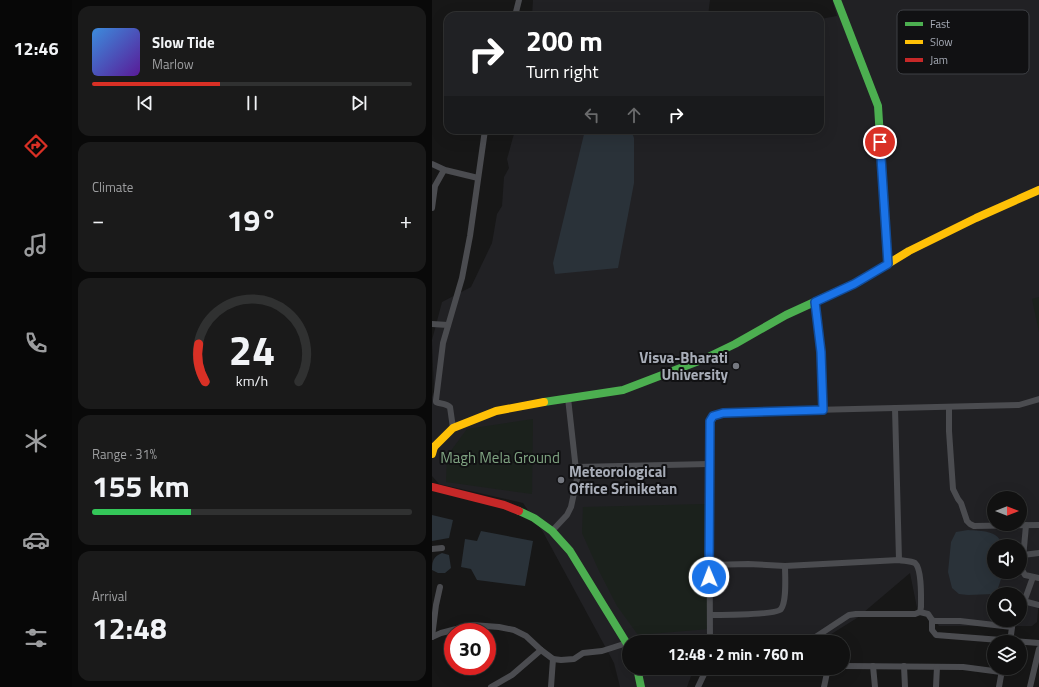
<!DOCTYPE html>
<meta charset="utf-8">
<style>
:root{--surface:#111;--page:#1a1a1a;--text:#f1f3f6;--muted:#9c9d9f;--line:#303131;--accent:#d93025}
body{margin:0;font-family:"Titillium Web",sans-serif;background:var(--page);color:var(--text);height:100vh;display:flex;flex-direction:column;font-size:15px;white-space:nowrap}
*{box-sizing:border-box;margin:0}
p{font-size:13px;color:var(--muted)}
.icon{flex:none;width:22px;height:22px;fill:none;stroke:currentColor;stroke-width:2;stroke-linecap:round;stroke-linejoin:round}
.map{position:relative;flex:1;overflow:hidden}
.sheet{display:flex;flex-direction:column;gap:6px;padding:6px;background:#090909;width:360px}
.sheet>*{flex:none}
.hud{position:absolute;left:12px;top:12px;width:380px;height:122px;border-radius:12px;box-shadow:0 4px 16px #0002,0 0 0 1px var(--line);background:#202124;color:#fff;overflow:hidden}
.needle{width:26px;rotate:90deg}
.tools{position:absolute;left:555px;top:491px;display:grid;gap:8px}
.tools a{display:grid;place-items:center;width:40px;height:40px;border-radius:50%;background:var(--surface);box-shadow:0 4px 16px #0002,0 0 0 1px var(--line);font-size:20px}
.speed{position:absolute;left:12px;top:623px;display:flex;gap:8px;font-size:20px;font-weight:700;text-align:center}
.speed>*{display:grid;place-content:center;width:52px;height:52px;border-radius:50%;background:var(--surface);box-shadow:0 4px 16px #0002,0 0 0 1px var(--line);line-height:1}
.speed .limit{border:6px solid #d22;background:#fff;color:#111}
.pin{position:absolute;display:grid;place-items:center;width:34px;height:34px;color:#fff;margin:-17px;border:2px solid #fff;border-radius:50%;box-shadow:0 1px 4px #0007}
.me{position:absolute;width:44px;margin:-22px;rotate:359deg;stroke-linejoin:round;filter:drop-shadow(0 0 3px #0008)}
.turn{display:flex;align-items:center;gap:14px;height:84px;padding:0 16px;font-size:18px}
.turn .icon{width:52px;height:52px;stroke-width:2.5}
.turn b{display:block;font-size:28px;line-height:34px}
.lanes{display:flex;align-items:center;height:38px;padding:0 16px;background:#0003;justify-content:center;gap:20px;direction:ltr}
.lanes .off{opacity:.35}
.big{font-size:30px;font-weight:700;line-height:1.1}
.sheet .widget{flex:1;display:flex;flex-direction:column;justify-content:center;gap:6px;min-width:0;padding:0 14px;border-radius:12px;background:var(--page)}
.sheet .dial{align-items:center;gap:0}
.dial svg{height:104px;overflow:visible;fill:none;stroke:var(--line);stroke-width:7;stroke-linecap:round;text-anchor:middle}
.dial text{fill:var(--text);stroke:none}
.song{display:flex;align-items:center;gap:12px}
.cover{width:48px;height:48px;border-radius:6px;background:linear-gradient(135deg,hsl(210 70% 55%),hsl(270 70% 35%))}
.played{height:4px;border-radius:2px;background:linear-gradient(90deg,var(--accent) 40%,var(--line) 40%)}
.keys{display:flex;justify-content:space-around;direction:ltr}
.heat{display:flex;justify-content:space-between;align-items:center;font-size:22px;direction:ltr}
.charge{height:6px;border-radius:3px;background:linear-gradient(90deg,#34c759 31%,var(--line) 0)}
.trip{position:absolute;left:190px;top:635px;width:228px;height:40px;border-radius:20px;background:var(--surface);box-shadow:0 4px 16px #0002,0 0 0 1px var(--line);font-weight:700;line-height:40px;text-align:center}
main{display:flex;flex:1;min-height:0}
.tabs{display:flex;flex-direction:column;width:72px;justify-content:space-around;align-items:center;background:#070707;color:var(--muted)}
.tabs .icon{width:28px;height:28px}
.tabs .current{color:var(--accent)}
.tabs b{font-size:18px;color:var(--text)}
.map>svg:first-child{display:block}
.built{fill:#212124;fill-rule:evenodd}
.green{fill:#1b211c}
.water{fill:#2a3239}
.lines{fill:none;stroke-linecap:round;stroke-linejoin:round}
.street{stroke:#4b4c50;stroke-width:6}
.fast{stroke:#4caf50;stroke-width:8}
.slow{stroke:#ffc107;stroke-width:8}
.jam{stroke:#c62828;stroke-width:8}
.route-casing{stroke:#114b97;stroke-width:10}
.route{stroke:#1a73e8;stroke-width:7}
.poi-dot{fill:#757880;stroke:#111113;stroke-width:1.5}
.labels{text-anchor:middle;dominant-baseline:central;stroke-width:4;stroke-linejoin:round;paint-order:stroke}
.poi-label{font-size:15px;font-weight:bold;fill:#a8adb8;stroke:#111113;text-anchor:end}
.park-label{font-size:15px;fill:#7fa381;stroke:#111113}
.key{fill:#111113;stroke:#3e4045;stroke-width:1}
.key-label{font-size:11px;fill:#a8adb8}
</style>
<main>
<nav class="tabs">
<b>12:46</b>
<svg class="icon current" aria-label="directions" viewBox="0 0 24 24"><path d="M12 3l9 9-9 9-9-9zM9 14v-3h6M13 9l2 2-2 2"/></svg>
<svg class="icon" aria-label="music" viewBox="0 0 24 24"><path d="M9 18V5l10-2v13"/><circle cx="6" cy="18" r="3"/><circle cx="16" cy="16" r="3"/></svg>
<svg class="icon" aria-label="phone" viewBox="0 0 24 24"><path d="M5 4h4l2 5-3 2q2 4 5 5l2-3 5 2v4C11 20 4 13 5 4z"/></svg>
<svg class="icon" aria-label="climate" viewBox="0 0 24 24"><path d="M12 3v18M4 7l16 10M4 17L20 7"/></svg>
<svg class="icon" aria-label="car" viewBox="0 0 24 24"><path d="M5 17H2v-5l4-1 3-4h7l3 4 3 1v5h-3M9 17h6M6 11h13"/><circle cx="7" cy="17" r="2"/><circle cx="17" cy="17" r="2"/></svg>
<svg class="icon" aria-label="filters" viewBox="0 0 24 24"><path d="M4 7h16M4 17h16"/><circle cx="9" cy="7" r="2"/><circle cx="15" cy="17" r="2"/></svg>
</nav>
<section class="sheet">
<div class="widget">
<div class="song"><i class="cover"></i><div><b>Slow Tide</b><p>Marlow</p></div></div>
<div class="played"></div>
<div class="keys"><svg class="icon" aria-label="previous" viewBox="0 0 24 24"><path d="M18 5L8 12l10 7zM5 5v14"/></svg><svg class="icon" aria-label="pause" viewBox="0 0 24 24"><path d="M8 5v14M16 5v14"/></svg><svg class="icon" aria-label="next" viewBox="0 0 24 24"><path d="M6 5l10 7-10 7zM19 5v14"/></svg></div>
</div>
<div class="widget"><p>Climate</p>
<div class="heat"><a>−</a><b class="big">19°</b><a>+</a></div>
</div>
<div class="widget dial"><svg viewBox="0 0 100 80">
<path d="M14 69A42 42 0 1 1 86 69"/>
<path d="M14 69A42 42 0 0 1 9 40" stroke="#d93025"/>
<text x="50" y="56" font-size="32" font-weight="700">24</text>
<text x="50" y="72" font-size="11">km/h</text>
</svg></div>
<div class="widget"><p>Range · 31%</p><b class="big">155 km</b><div class="charge"></div></div>
<div class="widget"><p>Arrival</p><b class="big">12:48</b></div>
</section>
<div class="map">
<svg width="607" height="687" viewBox="0 0 607 687">
<rect width="100%" height="100%" fill="#171717"/>
<!-- built -->
<g class="built">
<polygon points="101,0 278,0 276,16 100,16"/>
<path d="M 400,0 L 607,0 L 607,599 L 605,622 L 600,626 L 507,626 L 496,611 L 485,608 L 478,573 L 425,618 L 393,638 L 382,642 L 197,642 L 197,668 L 300,668 L 288,671 L 262,668 L 255,687 L 188,687 L 182,663 L 111,532 L 91,503 L 7,484 L 0,476 L 0,397 L 2,392 L 0,340 L 10,302 L 39,287 L 60,243 L 65,214 L 70,206 L 72,177 L 77,168 L 75,159 L 83,130 L 388,130 L 388,19 L 405,16 ZM 562,498 L 588,498 L 588,524 L 562,524 ZM 562,546 L 588,546 L 588,572 L 562,572 ZM 562,594 L 588,594 L 588,620 L 562,620 Z"/>
</g>
<!-- green -->
<g class="green">
<polygon points="607,297 607,332 600,299"/>
<polygon points="101,419 100,494 14,482 15,456 35,429"/>
<polygon points="273,504 277,629 206,635 185,606 167,571 150,533 151,507"/>
</g>
<!-- water -->
<g class="water">
<polygon points="153,130 199,130 202,138 202,183 186,268 123,274 121,263"/>
<polygon points="0,515 21,520 17,538 0,541"/>
<path d="M 536,530 C 549,531 568,530 570,546 L 562,546 L 562,572 L 571,573 L 565,591 L 561,594 L 536,595 L 527,594 L 520,588 L 516,572 L 519,542 L 524,532 Z"/>
<polygon points="49,531 101,541 93,586 45,580 39,569 29,567 33,539 45,541"/>
<path d="M 10,553 L 17,555 L 19,568 L 13,573 L 6,573 L 0,570 C 0,561 1,557 10,553 Z"/>
</g>
<g class="lines">
<!-- street -->
<g class="street">
<polyline points="83,16 87,0"/>
<polyline points="0,164 13,170 46,178"/>
<polyline points="0,208 3,186 12,170"/>
<polyline points="383,302 389,352 391,410"/>
<polyline points="0,324 16,325"/>
<polyline points="517,407 517,431 521,489 526,499 529,503 535,521 538,524 542,526 607,525"/>
<polyline points="463,408 467,560"/>
<path d="M 21,428 L 18,407 C 14,403 8,404 4,402 L 4,400 L 11,343 L 30,278 L 38,236 L 53,130"/>
<polyline points="144,467 277,464"/>
<polyline points="594,525 590,570 593,575 607,578"/>
<polyline points="120,531 135,515 139,507 145,479 136,398"/>
<polyline points="0,549 10,548"/>
<polyline points="591,555 607,553"/>
<path d="M 277,565 L 316,564 L 353,566 L 467,560 C 472,561 479,561 483,563 C 490,569 489,598 489,607 L 488,612 L 483,614 L 424,614 L 417,615 L 376,642"/>
<polyline points="592,602 601,577"/>
<polyline points="588,603 595,602 607,605"/>
<polyline points="488,612 496,614 500,620 502,621 528,621 580,627"/>
<path d="M 279,615 C 289,615 345,615 349,609 C 355,601 353,576 353,566"/>
<polyline points="500,620 500,630 504,635 607,643"/>
<polyline points="0,637 9,633 40,625 67,627 82,630 94,636 109,650 121,659 129,660 142,659 151,653 170,651 195,643"/>
<polyline points="0,637 4,605 8,587"/>
<polyline points="278,642 277,425 277,421 281,416 298,412 587,405 607,399"/>
<polyline points="578,642 581,620"/>
<polyline points="411,666 531,667 569,672"/>
<polyline points="441,666 443,687"/>
<polyline points="472,666 473,687"/>
<polyline points="59,687 80,675 109,650"/>
<polyline points="119,687 121,659"/>
<polyline points="266,687 275,668"/>
<polyline points="392,687 396,668"/>
<polyline points="504,687 505,667"/>
<polyline points="567,687 570,670"/>
<polyline points="598,687 607,649"/>
</g>
<!-- fast -->
<g class="fast">
<polyline points="405,0 446,106 456,264"/>
<polyline points="112,402 191,390 272,359 303,344 354,315 426,282"/>
<polyline points="87,511 102,518 120,531 138,551 197,647"/>
<polyline points="205,668 209,687"/>
</g>
<!-- slow -->
<g class="slow">
<polyline points="426,282 477,251 544,218 607,190"/>
<polyline points="0,449 21,428 64,411 112,402"/>
<polyline points="0,454 2,447"/>
</g>
<!-- jam -->
<polyline class="jam" points="0,487 72,505 87,511"/>
</g>
<g class="lines">
<!-- route casing -->
<g class="route-casing">
<polyline id="route" points="277,577 278,421 281,416 291,413 391,410 389,352 383,302 422,284 456,264 448,142"/>
</g>
<!-- route -->
<use href="#route" class="route"/>
</g>
<!-- markers -->
<g class="poi-dot">
<circle cx="304" cy="366" r="4"/>
<circle cx="129" cy="480" r="4"/>
</g>
<g class="labels">
<!-- poi labels -->
<g class="poi-label">
<text x="296" y="357">Visva-Bharati<tspan x="296" dy="17">University</tspan></text>
<text x="137" y="471" text-anchor="start">Meteorological<tspan x="137" dy="17">Office Sriniketan</tspan></text>
</g>
<!-- park labels -->
<g class="park-label">
<text x="68" y="457">Magh Mela Ground</text>
</g>
</g>
<!-- legend -->
<rect x="465" y="10" width="132" height="64" rx="6" class="key"/>
<rect x="473" y="22" width="18" height="4" fill="#4caf50"/>
<rect x="473" y="40" width="18" height="4" fill="#ffc107"/>
<rect x="473" y="58" width="18" height="4" fill="#c62828"/>
<g class="key-label">
<text x="498" y="28">Fast</text>
<text x="498" y="46">Slow</text>
<text x="498" y="64">Jam</text>
</g>
</svg>
<div class="tools">
<a><svg class="needle" viewBox="-14 -14 28 28"><path d="M0-13l5 13h-10z" fill="#e53935"/><path d="M0 13l5-13h-10z" fill="#9c9d9f"/></svg></a>
<a><svg class="icon" aria-label="sound" viewBox="0 0 24 24"><path d="M4 9h4l5-4v14l-5-4H4zM17 9q2 3 0 6"/></svg></a>
<a><svg class="icon" aria-label="search" viewBox="0 0 24 24"><circle cx="10" cy="10" r="6"/><path d="M15 15l6 6"/></svg></a>
<a><svg class="icon" aria-label="layers" viewBox="0 0 24 24"><path d="M12 4l9 5-9 5-9-5zM3 14l9 5 9-5"/></svg></a>
</div>
<div class="speed"><div class="limit">30</div></div>
<div class="pin" style="left:448px;top:142px;background:#d93025"><svg class="icon" aria-label="arrive" viewBox="0 0 24 24"><path d="M6 21V4h12l-3 4 3 4H6"/></svg></div>
<svg class="me" style="left:277px;top:577px" viewBox="-20 -20 40 40"><circle r="17" fill="#1a73e8" stroke="#fff" stroke-width="3"/><path d="M0-11L8 9 0 5-8 9z" fill="#fff"/></svg>
<div class="trip">12:48 · 2 min · 760 m</div>
<div class="hud">
<div class="turn"><svg class="icon" aria-label="right" viewBox="0 0 24 24"><path d="M7 20v-9h11M14 6l5 5-5 5"/></svg><div><b>200 m</b>Turn right</div></div>
<div class="lanes"><svg class="icon off" aria-label="left" viewBox="0 0 24 24"><path d="M17 20v-9H6M10 6l-5 5 5 5"/></svg><svg class="icon off" aria-label="ahead" viewBox="0 0 24 24"><path d="M12 20V5M6 11l6-6 6 6"/></svg><svg class="icon" aria-label="right" viewBox="0 0 24 24"><path d="M7 20v-9h11M14 6l5 5-5 5"/></svg></div>
</div>
</div>
</main>
